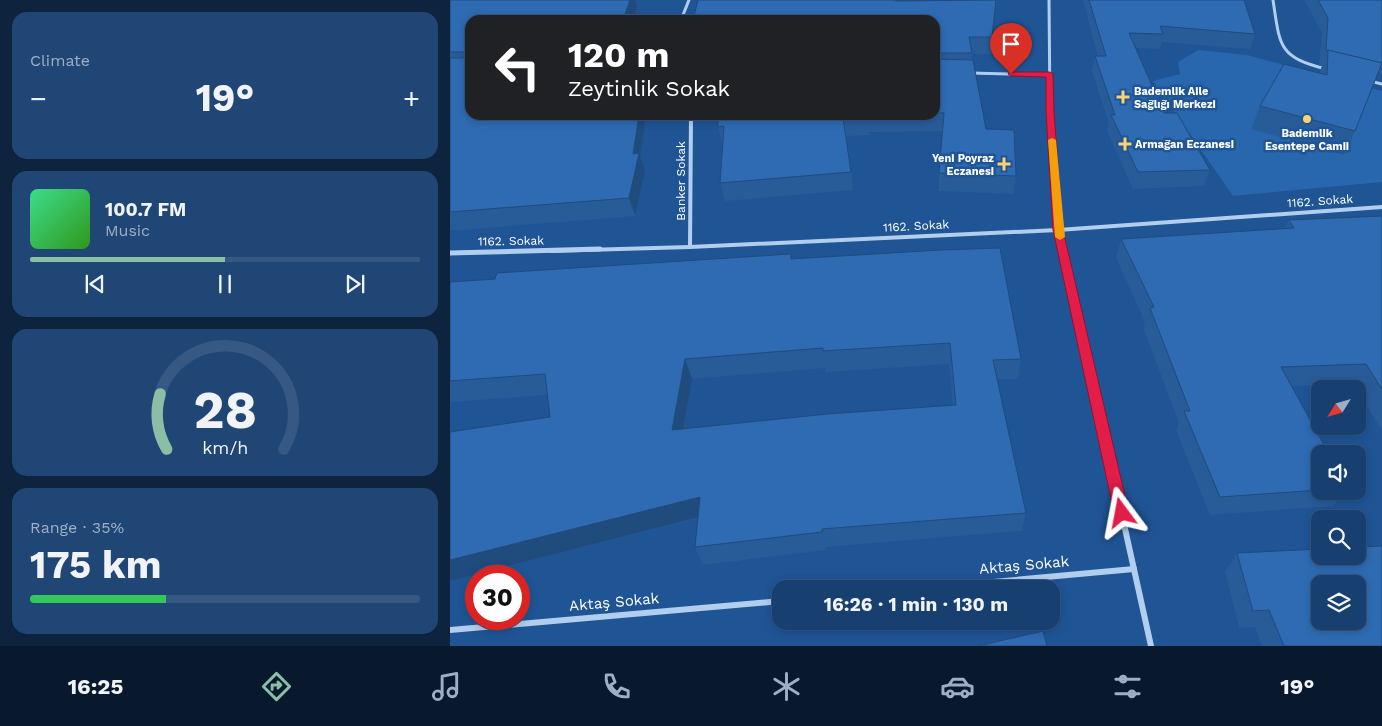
<!DOCTYPE html>
<meta charset="utf-8">
<style>
:root{--surface:#173f70;--page:#204675;--text:#f1f3f6;--muted:#9eafc3;--line:#365883;--accent:#8abfa5}
body{margin:0;font-family:"Work Sans",sans-serif;background:var(--page);color:var(--text);height:100vh;display:flex;flex-direction:column;font-size:19px;white-space:nowrap}
*{box-sizing:border-box;margin:0}
p{font-size:16px;color:var(--muted)}
.icon{flex:none;width:28px;height:28px;fill:none;stroke:currentColor;stroke-width:2;stroke-linecap:round;stroke-linejoin:round}
.map{position:relative;flex:1;overflow:hidden}
.sheet{display:flex;flex-direction:column;gap:12px;padding:12px;background:#0d233e;width:450px}
.sheet>*{flex:none}
.hud{position:absolute;left:15px;top:15px;width:475px;height:105px;border-radius:15px;box-shadow:0 2px 8px #0003,0 0 0 1px var(--line);background:#202124;color:#fff;overflow:hidden}
.needle{width:32px;rotate:233deg}
.tools{position:absolute;left:861px;top:380px;display:grid;gap:10px}
.tools a{display:grid;place-items:center;width:55px;height:55px;border-radius:10px;background:var(--surface);box-shadow:0 2px 8px #0003,0 0 0 1px var(--line);font-size:25px}
.speed{position:absolute;left:15px;top:565px;display:flex;gap:10px;font-size:25px;font-weight:700;text-align:center}
.speed>*{display:grid;place-content:center;width:65px;height:65px;border-radius:50%;background:var(--surface);box-shadow:0 2px 8px #0003,0 0 0 1px var(--line);line-height:1}
.speed .limit{border:8px solid #d22;background:#fff;color:#111}
.pin{position:absolute;display:grid;place-items:center;width:42px;height:42px;color:#fff;margin:-51px -21px;border-radius:50% 50% 50% 0;rotate:-45deg;box-shadow:0 0 5px #0007}
.pin .icon{rotate:45deg}
.me{position:absolute;width:55px;margin:-28px;rotate:347deg;stroke-linejoin:round;filter:drop-shadow(0 0 4px #0008)}
.turn{display:flex;align-items:center;gap:18px;height:105px;padding:0 20px;font-size:22px}
.turn .icon{width:65px;height:65px;stroke-width:2.5}
.turn b{display:block;font-size:35px;line-height:42px}
.big{font-size:38px;font-weight:700;line-height:1.1}
.sheet .card{flex:1;display:flex;flex-direction:column;justify-content:center;gap:8px;min-width:0;padding:0 18px;border-radius:15px;background:var(--page)}
.sheet .dial{align-items:center;gap:0}
.dial svg{height:130px;overflow:visible;fill:none;stroke:var(--line);stroke-width:7;stroke-linecap:round;text-anchor:middle}
.dial text{fill:var(--text);stroke:none}
.song{display:flex;align-items:center;gap:15px}
.cover{width:60px;height:60px;border-radius:8px;background:linear-gradient(135deg,hsl(150 70% 55%),hsl(110 70% 35%))}
.played{height:5px;border-radius:2px;background:linear-gradient(90deg,var(--accent) 50%,var(--line) 50%)}
.keys{display:flex;justify-content:space-around;direction:ltr}
.heat{display:flex;justify-content:space-between;align-items:center;font-size:28px;direction:ltr}
.charge{height:8px;border-radius:4px;background:linear-gradient(90deg,#34c759 35%,var(--line) 0)}
.trip{position:absolute;left:322px;top:580px;width:288px;height:50px;border-radius:15px;background:var(--surface);box-shadow:0 2px 8px #0003,0 0 0 1px var(--line);font-weight:700;line-height:50px;text-align:center}
.dock{display:flex;height:80px;justify-content:space-around;align-items:center;background:#09192d;color:var(--muted)}
.dock .icon{width:35px;height:35px}
.dock .on{color:var(--accent)}
.dock b{font-size:22px;color:var(--text)}
main{display:flex;flex:1;min-height:0}
.map>svg:first-child{display:block}
.green{fill:#2866ad}
.lines{fill:none;stroke-linecap:round;stroke-linejoin:round}
.minor-far3{stroke:#b2ceee;stroke-width:3}
.minor-far2{stroke:#b2ceee;stroke-width:4}
.minor-far1{stroke:#b2ceee;stroke-width:5}
.minor{stroke:#b2ceee;stroke-width:6}
.wall{fill:#285c99;fill-rule:evenodd}
.shaded-wall{fill:#204b7d}
.building{fill:#2e6bb2;stroke:#204b7d;fill-rule:evenodd}
.route{fill:#e11d48;stroke:#92132f}
.slow{fill:#f59e0b}
.poi-dot{fill:#fcd272;stroke:#1f5495;stroke-width:2}
.labels{text-anchor:middle;dominant-baseline:central;stroke-width:5;stroke-linejoin:round;paint-order:stroke}
.far-poi-label{font-size:11px;font-weight:bold;fill:#fff;stroke:#1f5495;text-anchor:start}
.street-label{font-size:12px;fill:#fff;stroke:#1f5495}
.near-street-label{font-size:15px;fill:#fff;stroke:#1f5495}
</style>
<main>
<section class="sheet">
<div class="card"><p>Climate</p>
<div class="heat"><a>−</a><b class="big">19°</b><a>+</a></div>
</div>
<div class="card">
<div class="song"><i class="cover"></i><div><b>100.7 FM</b><p>Music</p></div></div>
<div class="played"></div>
<div class="keys"><svg class="icon" aria-label="previous" viewBox="0 0 24 24"><path d="M18 5L8 12l10 7zM5 5v14"/></svg><svg class="icon" aria-label="pause" viewBox="0 0 24 24"><path d="M8 5v14M16 5v14"/></svg><svg class="icon" aria-label="next" viewBox="0 0 24 24"><path d="M6 5l10 7-10 7zM19 5v14"/></svg></div>
</div>
<div class="card dial"><svg viewBox="0 0 100 80">
<path d="M14 69A42 42 0 1 1 86 69"/>
<path d="M14 69A42 42 0 0 1 10 35" stroke="#8abfa5"/>
<text x="50" y="56" font-size="32" font-weight="700">28</text>
<text x="50" y="72" font-size="11">km/h</text>
</svg></div>
<div class="card"><p>Range · 35%</p><b class="big">175 km</b><div class="charge"></div></div>
</section>
<div class="map">
<svg width="932" height="646" viewBox="0 0 932 646">
<rect width="100%" height="100%" fill="#1f5495"/>
<!-- green -->
<polygon class="green" points="748,50 797,55 932,91 932,182 783,196 703,81 730,74 728,62"/>
<g class="lines">
<!-- minor-far3 -->
<g class="minor-far3">
<polyline points="599,0 600,111"/>
<path d="M 823,0 C 830,46 828,57 876,69"/>
<polyline points="231,20 239,0"/>
<polyline points="520,73 600,75"/>
<polyline points="920,81 932,84"/>
</g>
<!-- minor-far2 -->
<g class="minor-far2">
<polyline points="600,110 608,230 613,251"/>
<polyline points="240,247 241,115"/>
<polyline points="100,251 240,247 608,230 932,207"/>
</g>
<!-- minor-far1 -->
<g class="minor-far1">
<polyline points="612,249 652,426"/>
<polyline points="0,253 150,249"/>
</g>
<!-- minor -->
<g class="minor">
<polyline points="652,425 701,646"/>
<polyline points="466,589 684,569"/>
<polyline points="0,630 331,601"/>
</g>
</g>
<!-- wall -->
<g class="wall">
<polygon points="0,0 187,7 183,20 20,20 195,124 190,157 195,170 185,216 13,230 0,230"/>
<polygon points="547,0 541,54 522,54 521,60 536,129 566,176 564,194 489,191 489,173 493,131 419,132 419,135 396,136 401,172 403,190 275,201 270,183 273,144 272,144 268,127 268,115 485,115 485,20 446,1"/>
<polygon points="633,0 794,0 805,34 800,49 712,42 710,49 686,48 714,113 760,170 754,186 683,189 657,131 659,124 642,71 645,56 648,56"/>
<polygon points="854,0 932,0 932,74 928,73 905,131 894,155 801,129 810,106 869,73 872,66 869,66 872,33"/>
<polygon points="932,216 932,431 908,392 908,389 906,389 902,384 841,386 870,454 870,491 895,491 883,506 760,515 726,430 729,423 693,327 695,322 666,258 671,239 835,228 839,220"/>
<path d="M 342,259 L 571,359 L 568,379 L 547,379 L 576,513 L 572,531 L 375,547 L 376,550 L 253,565 L 245,547 L 248,518 L 0,581 L 100,417 L 97,395 L 0,402 L 0,282 ZM 499,364 L 503,405 L 234,429 L 242,379 L 375,368 L 376,372 Z"/>
<polygon points="787,553 932,646 812,646 805,627 789,628 775,572"/>
</g>
<!-- shaded-wall -->
<g class="shaded-wall">
<polygon points="180,0 185,0 187,7 183,20 173,20"/>
<polygon points="547,0 545,14 541,54 542,37"/>
<polygon points="189,115 192,115 195,124 190,157 195,170 185,216 179,198 183,154"/>
<polygon points="235,359 242,379 230,449 222,430"/>
<polygon points="250,497 257,515 0,581 0,560"/>
</g>
<!-- building -->
<g class="building">
<polygon points="0,0 180,0 173,20 20,20 20,115 189,115 183,154 189,153 179,198 0,212 0,58 12,58 16,56 15,52 0,52"/>
<polygon points="248,0 445,0 446,1 546,0 542,37 519,37 522,53 485,53 485,20 243,20"/>
<polygon points="639,0 794,0 805,34 710,26 713,34 679,33 714,113 727,113 760,170 688,172 661,115 665,115 645,56 656,56"/>
<polygon points="868,0 932,0 932,63 876,50 878,18"/>
<polygon points="878,50 932,63 905,131 810,106 834,64 877,75"/>
<polygon points="485,59 523,60 536,129 564,130 566,176 489,173 494,113 485,113"/>
<polygon points="268,115 418,115 418,117 393,118 401,172 270,183 274,126 268,127"/>
<polygon points="932,216 932,389 916,364 831,367 879,454 870,454 870,490 770,497 734,411 740,411 700,308 704,307 671,239 844,228 839,220"/>
<path d="M 550,248 L 571,359 L 543,360 L 576,513 L 372,529 L 372,532 L 245,547 L 250,497 L 0,560 L 0,432 L 100,417 L 95,374 L 0,381 L 0,282 L 45,279 L 47,273 L 341,254 L 341,259 L 491,250 ZM 500,343 L 506,405 L 377,414 L 222,430 L 235,359 L 373,348 L 373,351 Z"/>
<path d="M 932,546 L 932,646 L 834,646 L 819,610 L 803,611 L 787,553 L 870,549 L 870,556 L 908,556 L 908,547 ZM 870,584 L 908,584 L 908,621 L 870,621 Z"/>
<polygon points="593,631 597,646 528,646"/>
</g>
<!-- route -->
<polygon class="route" points="559,72 600,72 603,74 604,112 613,230 679,513 677,517 672,519 667,517 664,513 603,230 596,112 596,77 561,76 558,74"/>
<!-- slow -->
<polygon class="slow" points="602,138 606,140 615,237 610,240 605,237 598,140"/>
<!-- markers -->
<g class="poi-dot">
<path d="M670.5 89.5h5v5h5v5h-5v5h-5v-5h-5v-5h5z"/>
<circle cx="857" cy="119" r="5"/>
<path d="M672.5 136.5h5v5h5v5h-5v5h-5v-5h-5v-5h5z"/>
<path d="M551.5 156.5h5v5h5v5h-5v5h-5v-5h-5v-5h5z"/>
</g>
<g class="labels">
<!-- far-poi labels -->
<g class="far-poi-label">
<text x="684" y="91">Bademlik Aile<tspan x="684" dy="13">Sağlığı Merkezi</tspan></text>
<text x="857" y="133" text-anchor="middle">Bademlik<tspan x="857" dy="13">Esentepe Camii</tspan></text>
<text x="685" y="144">Armağan Eczanesi</text>
<text x="544" y="158" text-anchor="end">Yeni Poyraz<tspan x="544" dy="13">Eczanesi</tspan></text>
</g>
<!-- street labels -->
<g class="street-label">
<text transform="translate(231 181) rotate(-90)">Banker Sokak</text>
<text transform="translate(870 201) rotate(-4)">1162. Sokak</text>
<text transform="translate(466 226) rotate(-3)">1162. Sokak</text>
<text transform="translate(61 241) rotate(-1)">1162. Sokak</text>
</g>
<!-- near-street labels -->
<g class="near-street-label">
<text transform="translate(574 565) rotate(-5)">Aktaş Sokak</text>
<text transform="translate(164 602) rotate(-5)">Aktaş Sokak</text>
</g>
</g>
</svg>
<div class="tools">
<a><svg class="needle" viewBox="-14 -14 28 28"><path d="M0-13l5 13h-10z" fill="#e53935"/><path d="M0 13l5-13h-10z" fill="#9eafc3"/></svg></a>
<a><svg class="icon" aria-label="sound" viewBox="0 0 24 24"><path d="M4 9h4l5-4v14l-5-4H4zM17 9q2 3 0 6"/></svg></a>
<a><svg class="icon" aria-label="search" viewBox="0 0 24 24"><circle cx="10" cy="10" r="6"/><path d="M15 15l6 6"/></svg></a>
<a><svg class="icon" aria-label="layers" viewBox="0 0 24 24"><path d="M12 4l9 5-9 5-9-5zM3 14l9 5 9-5"/></svg></a>
</div>
<div class="speed"><div class="limit">30</div></div>
<div class="pin" style="left:561px;top:74px;background:#d93025"><svg class="icon" aria-label="arrive" viewBox="0 0 24 24"><path d="M6 21V4h12l-3 4 3 4H6"/></svg></div>
<svg class="me" style="left:672px;top:513px" viewBox="-20 -20 40 40"><path d="M0-17L14 15 0 8-14 15z" fill="#e11d48" stroke="#fff" stroke-width="4"/></svg>
<div class="trip">16:26 · 1 min · 130 m</div>
<div class="hud">
<div class="turn"><svg class="icon" aria-label="left" viewBox="0 0 24 24"><path d="M17 20v-9H6M10 6l-5 5 5 5"/></svg><div><b>120 m</b>Zeytinlik Sokak</div></div>
</div>
</div>
</main>
<nav class="dock">
<b>16:25</b>
<svg class="icon on" aria-label="directions" viewBox="0 0 24 24"><path d="M12 3l9 9-9 9-9-9zM9 14v-3h6M13 9l2 2-2 2"/></svg>
<svg class="icon" aria-label="music" viewBox="0 0 24 24"><path d="M9 18V5l10-2v13"/><circle cx="6" cy="18" r="3"/><circle cx="16" cy="16" r="3"/></svg>
<svg class="icon" aria-label="phone" viewBox="0 0 24 24"><path d="M5 4h4l2 5-3 2q2 4 5 5l2-3 5 2v4C11 20 4 13 5 4z"/></svg>
<svg class="icon" aria-label="climate" viewBox="0 0 24 24"><path d="M12 3v18M4 7l16 10M4 17L20 7"/></svg>
<svg class="icon" aria-label="car" viewBox="0 0 24 24"><path d="M5 17H2v-5l4-1 3-4h7l3 4 3 1v5h-3M9 17h6M6 11h13"/><circle cx="7" cy="17" r="2"/><circle cx="17" cy="17" r="2"/></svg>
<svg class="icon" aria-label="filters" viewBox="0 0 24 24"><path d="M4 7h16M4 17h16"/><circle cx="9" cy="7" r="2"/><circle cx="15" cy="17" r="2"/></svg>
<b>19°</b>
</nav>
